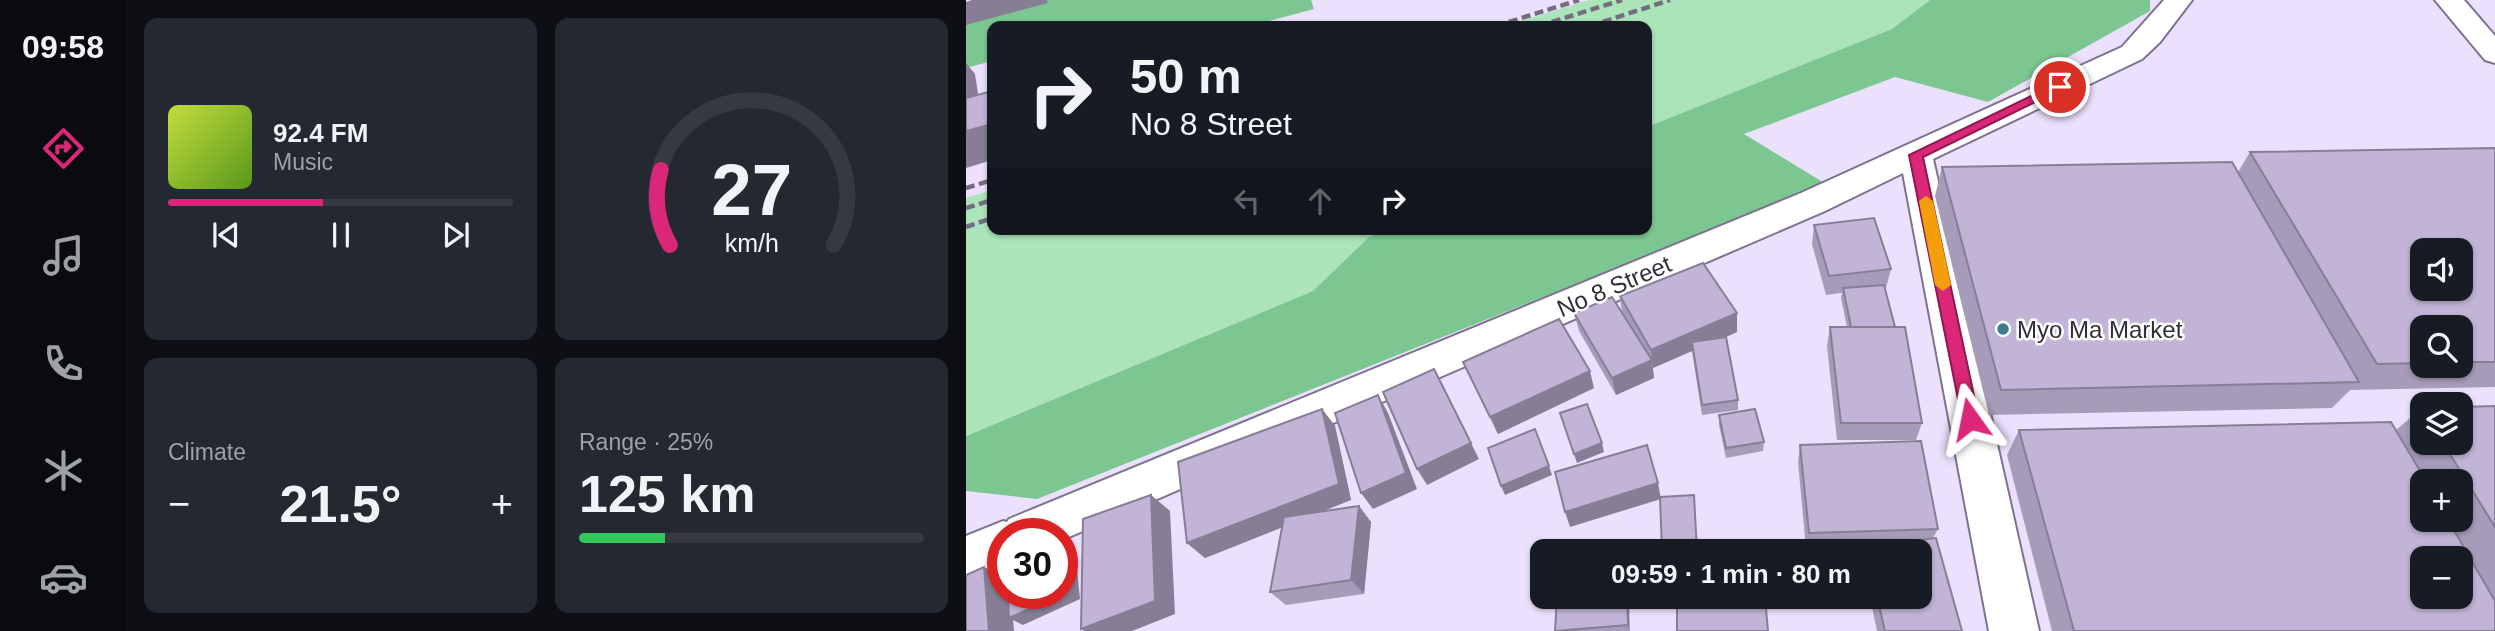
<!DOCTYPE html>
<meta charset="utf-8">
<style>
:root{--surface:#171b24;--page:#242831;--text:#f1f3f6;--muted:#9ea1a6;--line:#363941;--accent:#db2777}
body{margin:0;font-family:Arial,sans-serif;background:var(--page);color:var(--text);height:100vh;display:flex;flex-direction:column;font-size:26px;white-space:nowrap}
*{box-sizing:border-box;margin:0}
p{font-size:23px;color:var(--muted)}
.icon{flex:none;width:38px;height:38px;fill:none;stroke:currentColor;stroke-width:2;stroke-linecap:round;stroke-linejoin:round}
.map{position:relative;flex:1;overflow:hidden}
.panel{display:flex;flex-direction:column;gap:18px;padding:18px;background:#0d0f14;width:840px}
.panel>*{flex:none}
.top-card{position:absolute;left:21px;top:21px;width:665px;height:214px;border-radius:14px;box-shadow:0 2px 5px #0004;background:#171b24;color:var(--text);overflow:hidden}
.buttons{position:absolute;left:1444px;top:238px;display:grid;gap:14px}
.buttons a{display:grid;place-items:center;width:63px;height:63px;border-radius:14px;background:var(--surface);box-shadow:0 2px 5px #0004;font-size:35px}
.speed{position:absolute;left:21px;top:518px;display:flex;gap:14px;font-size:35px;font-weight:700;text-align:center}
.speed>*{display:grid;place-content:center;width:91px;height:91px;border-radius:50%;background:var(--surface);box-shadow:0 2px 5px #0004;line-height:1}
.speed .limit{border:10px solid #d22;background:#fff;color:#111}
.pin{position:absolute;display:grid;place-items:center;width:60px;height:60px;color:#fff;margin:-30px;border:4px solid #fff;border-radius:50%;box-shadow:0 2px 7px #0007}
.me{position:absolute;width:77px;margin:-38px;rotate:348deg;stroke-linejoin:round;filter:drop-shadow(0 0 5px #0008)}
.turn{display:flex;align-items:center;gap:24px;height:147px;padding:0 28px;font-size:32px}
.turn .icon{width:91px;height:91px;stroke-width:2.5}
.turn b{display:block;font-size:49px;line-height:60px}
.lanes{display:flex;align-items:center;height:66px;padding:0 28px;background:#0003;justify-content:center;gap:35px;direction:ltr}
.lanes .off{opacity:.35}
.big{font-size:52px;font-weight:700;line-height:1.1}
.panel .card{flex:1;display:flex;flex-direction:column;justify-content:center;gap:10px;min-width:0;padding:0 24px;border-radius:14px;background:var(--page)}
.panel .dial{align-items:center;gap:0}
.dial svg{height:182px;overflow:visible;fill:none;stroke:var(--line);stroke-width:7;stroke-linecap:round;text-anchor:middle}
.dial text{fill:var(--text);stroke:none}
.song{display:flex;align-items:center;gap:21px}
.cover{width:84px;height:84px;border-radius:10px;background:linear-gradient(135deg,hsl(70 70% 55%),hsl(90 70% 35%))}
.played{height:7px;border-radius:4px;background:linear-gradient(90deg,var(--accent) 45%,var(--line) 45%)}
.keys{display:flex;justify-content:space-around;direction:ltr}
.heat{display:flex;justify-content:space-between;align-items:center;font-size:38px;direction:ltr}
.charge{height:10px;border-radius:5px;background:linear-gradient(90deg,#34c759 25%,var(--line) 0)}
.panel .tiles{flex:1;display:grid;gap:18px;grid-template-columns:repeat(2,1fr)}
.trip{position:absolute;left:564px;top:539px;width:402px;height:70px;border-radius:14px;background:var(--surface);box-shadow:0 2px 5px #0004;font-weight:700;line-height:70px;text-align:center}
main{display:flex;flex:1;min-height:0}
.tab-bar{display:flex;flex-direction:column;width:126px;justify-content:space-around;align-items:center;background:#090b0e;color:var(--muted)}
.tab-bar .icon{width:49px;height:49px}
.tab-bar .on{color:var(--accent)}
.tab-bar b{font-size:32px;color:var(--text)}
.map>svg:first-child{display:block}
.green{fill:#abe4b9}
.forest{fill:#7cc791}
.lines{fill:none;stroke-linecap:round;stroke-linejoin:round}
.minor-casing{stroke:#7e7291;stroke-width:4}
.minor{fill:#fff;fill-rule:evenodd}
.rail{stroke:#746d80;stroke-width:4.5;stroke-dasharray:9 4.5;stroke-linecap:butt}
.wall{fill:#a69bb8;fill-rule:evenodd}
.shaded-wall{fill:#877e96}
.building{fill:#c1b4d6;stroke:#877e96;stroke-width:2;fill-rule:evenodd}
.route{fill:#db2777;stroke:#8e194d;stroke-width:2}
.slow{fill:#f59e0b}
.poi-dot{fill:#3d7c90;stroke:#fff;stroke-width:2.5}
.labels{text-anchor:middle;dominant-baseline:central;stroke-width:5;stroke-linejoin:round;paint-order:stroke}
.street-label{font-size:24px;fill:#332e3c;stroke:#fff}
.poi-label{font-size:24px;fill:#332e3c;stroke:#fff;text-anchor:start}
</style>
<main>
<nav class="tab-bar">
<b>09:58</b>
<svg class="icon on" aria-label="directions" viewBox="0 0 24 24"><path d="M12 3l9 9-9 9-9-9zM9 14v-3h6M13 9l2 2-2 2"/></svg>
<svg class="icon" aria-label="music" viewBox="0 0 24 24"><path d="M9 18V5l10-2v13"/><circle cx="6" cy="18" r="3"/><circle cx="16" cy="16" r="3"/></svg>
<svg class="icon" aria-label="phone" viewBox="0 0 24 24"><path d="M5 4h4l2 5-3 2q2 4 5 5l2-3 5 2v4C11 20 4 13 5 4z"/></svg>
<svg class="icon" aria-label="climate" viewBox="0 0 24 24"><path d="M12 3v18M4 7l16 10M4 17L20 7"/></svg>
<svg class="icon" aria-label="car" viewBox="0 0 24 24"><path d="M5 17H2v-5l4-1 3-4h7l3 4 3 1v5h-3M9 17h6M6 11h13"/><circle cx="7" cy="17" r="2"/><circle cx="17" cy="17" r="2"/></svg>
</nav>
<section class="panel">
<div class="tiles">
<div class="card">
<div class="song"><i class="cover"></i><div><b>92.4 FM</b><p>Music</p></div></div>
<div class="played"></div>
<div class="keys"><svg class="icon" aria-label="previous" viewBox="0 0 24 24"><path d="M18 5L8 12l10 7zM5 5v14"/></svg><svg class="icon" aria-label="pause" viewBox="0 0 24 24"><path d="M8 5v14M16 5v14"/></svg><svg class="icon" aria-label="next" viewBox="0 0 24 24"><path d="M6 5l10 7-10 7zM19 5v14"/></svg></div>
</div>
<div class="card dial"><svg viewBox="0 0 100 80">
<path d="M14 69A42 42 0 1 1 86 69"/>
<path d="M14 69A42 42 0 0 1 10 36" stroke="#db2777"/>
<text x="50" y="56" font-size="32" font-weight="700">27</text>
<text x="50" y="72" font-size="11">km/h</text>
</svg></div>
<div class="card"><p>Climate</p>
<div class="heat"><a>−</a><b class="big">21.5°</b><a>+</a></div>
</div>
<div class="card"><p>Range · 25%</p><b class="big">125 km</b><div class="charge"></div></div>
</div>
</section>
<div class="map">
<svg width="1529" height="631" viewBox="0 0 1529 631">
<rect width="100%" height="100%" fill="#ece1fd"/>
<!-- green -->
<g class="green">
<polygon points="623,0 964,0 926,29 681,127 681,26 540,26"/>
<polygon points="26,190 26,229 423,229 403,237 347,291 0,436 0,198"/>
</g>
<!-- forest -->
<g class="forest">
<polygon points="61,0 345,0 348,9 284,26 26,26 26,61 0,68 0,22"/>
<polygon points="964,0 1184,0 1184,11 1022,102 929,77 778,134 860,184 71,499 0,491 0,436 347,291 403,237 423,229 681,229 681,127 926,29"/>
</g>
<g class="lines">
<!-- minor casing -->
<g class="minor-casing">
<g id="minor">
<polygon points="1198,0 1226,0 1194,42 1176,59 967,159 1073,631 1023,631 937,173 859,211 96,540 96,534 37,534 37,566 0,582 0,536 37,521 41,522 43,519 835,193 1156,47"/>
<polygon points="1469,0 1498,0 1529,36 1529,63 1519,60"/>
</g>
</g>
<!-- minor -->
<use href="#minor" class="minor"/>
<!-- rail -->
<g class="rail">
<polyline points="530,26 613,0"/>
<polyline points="573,26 656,0"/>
<polyline points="624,26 704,0"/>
<polyline points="0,188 26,180"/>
<polyline points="0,208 26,200"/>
<polyline points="0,227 26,218"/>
</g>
</g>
<!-- wall -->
<g class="wall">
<path d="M 1529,148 L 1529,387 L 1384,390 L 1366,408 L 1023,415 L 969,196 L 976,167 L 1272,172 L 1284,152 ZM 1456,327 L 1494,327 L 1494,366 L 1456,366 Z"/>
<polygon points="848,225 925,269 920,288 919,288 956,423 950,440 871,440 861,346 864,327 881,327 875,298 876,293 860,295 846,244"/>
<polygon points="654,296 771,332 758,338 772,400 772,410 736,415 726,351 687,368 688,378 650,395 613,331 608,313 656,313"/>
<polygon points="497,362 628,388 532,434"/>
<path d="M 1529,406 L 1529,631 L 1086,631 L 1041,455 L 1053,430 L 1430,430 L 1456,408 L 1456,443 L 1494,443 ZM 1456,481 L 1494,481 L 1494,520 L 1456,520 Z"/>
<polygon points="356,409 369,426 385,500 354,512 393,506 405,522 398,594 320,605 304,592 316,527 239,558 221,543"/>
<polygon points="753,415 798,442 797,451 760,458 753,425"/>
<polygon points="834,445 972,529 967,538 996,631 911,631 904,597 954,597 954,551 899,551 900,546 903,546 840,548 832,462"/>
<polygon points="591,597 663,597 664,631 589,631"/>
</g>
<!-- shaded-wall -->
<g class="shaded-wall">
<polygon points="6,0 81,0 82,3 0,25 0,2"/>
<polygon points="0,63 9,74 13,100 0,104"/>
<polygon points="26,124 26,160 0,168 0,131"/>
<polygon points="771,313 771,332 727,351 726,342 726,351 687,368 685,350"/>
<polygon points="686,360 688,378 650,395 646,378"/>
<polygon points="624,371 628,388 532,434 524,417"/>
<polygon points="412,395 422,413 451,489 407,509 395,493"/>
<polygon points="356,409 369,426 385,500 239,558 221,543"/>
<polygon points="505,443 513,459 461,485 451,469"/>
<polygon points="636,443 638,452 611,463 608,454"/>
<polygon points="583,466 586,475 539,495 535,486"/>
<polygon points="692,483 695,499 604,527 599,512"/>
<polygon points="185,495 204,511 209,614 166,631 118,631 115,629"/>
<polygon points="393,506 405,522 398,594 385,580"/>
<polygon points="97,541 109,549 114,599 57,625 47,620 48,631 23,631 18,567 37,577 37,593 44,593"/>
<polygon points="661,597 663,597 663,631 662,625"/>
</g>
<!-- building -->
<g class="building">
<polygon points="26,91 26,124 0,131 0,98"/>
<path d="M 1529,148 L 1529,362 L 1494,362 L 1494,327 L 1456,327 L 1456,363 L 1411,364 L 1284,152 ZM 1456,250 L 1494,250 L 1494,289 L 1456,289 Z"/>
<polygon points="1266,162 1393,382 1035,390 976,167"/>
<polygon points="908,218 925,269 863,276 848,225"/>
<polygon points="737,263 771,313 685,350 654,296"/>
<polygon points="918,285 929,327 885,327 877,288"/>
<polygon points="646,297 686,360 646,378 608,313"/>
<polygon points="593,319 624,371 524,417 497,362"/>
<polygon points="864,327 939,327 956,423 875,423"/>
<polygon points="760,337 772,400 736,405 726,342"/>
<polygon points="468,369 505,443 451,469 417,392"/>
<polygon points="412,395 440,473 395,493 369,413"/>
<polygon points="621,404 636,443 608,454 594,413"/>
<polygon points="1529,406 1529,527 1477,443 1494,443 1494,407"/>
<polygon points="356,409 373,484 221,543 212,462"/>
<polygon points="789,409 798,442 760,448 753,415"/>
<path d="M 1425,422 L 1460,481 L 1456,481 L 1456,520 L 1482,520 L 1529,601 L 1529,631 L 1108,631 L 1053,430 ZM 1456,558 L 1494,558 L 1494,597 L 1456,597 Z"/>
<polygon points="569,429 583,466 535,486 522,448"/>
<polygon points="955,441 972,529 843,533 834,445"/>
<polygon points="681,445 692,483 599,512 589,472"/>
<polygon points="185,495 189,601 115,629 117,519"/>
<polygon points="728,495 731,551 696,551 694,497"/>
<polygon points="393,506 385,580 304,592 318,517"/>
<polygon points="970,538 996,631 919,631 911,597 954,597 954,551 902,551 900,546"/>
<polygon points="97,541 101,591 43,618 42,593 96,593"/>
<polygon points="18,567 23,631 0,631 0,575"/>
<polygon points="591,597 661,597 662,625 589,631"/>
<polygon points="711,597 799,597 802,631 711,631"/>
</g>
<!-- route -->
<polygon class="route" points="1090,84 1100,87 957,157 1013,419 1004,427 996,419 943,155"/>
<!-- slow -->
<polygon class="slow" points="960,196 967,201 985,285 977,291 969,285 953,201"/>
<!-- markers -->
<circle class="poi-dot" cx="1037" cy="329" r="7"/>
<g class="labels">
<!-- street labels -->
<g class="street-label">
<text transform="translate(648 286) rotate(-23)">No 8 Street</text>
</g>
<!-- poi labels -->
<g class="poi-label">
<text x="1051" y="329">Myo Ma Market</text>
</g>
</g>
</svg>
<div class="buttons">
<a><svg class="icon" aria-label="sound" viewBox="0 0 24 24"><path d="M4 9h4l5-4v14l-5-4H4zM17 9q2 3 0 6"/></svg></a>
<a><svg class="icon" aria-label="search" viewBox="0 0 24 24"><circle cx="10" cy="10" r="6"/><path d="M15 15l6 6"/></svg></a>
<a><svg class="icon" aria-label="layers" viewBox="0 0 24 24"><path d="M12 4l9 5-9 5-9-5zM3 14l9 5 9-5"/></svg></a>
<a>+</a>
<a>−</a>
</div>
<div class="speed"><div class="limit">30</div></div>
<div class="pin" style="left:1094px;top:87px;background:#d93025"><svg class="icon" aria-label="arrive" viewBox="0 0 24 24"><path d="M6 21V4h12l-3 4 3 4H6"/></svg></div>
<svg class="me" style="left:1004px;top:419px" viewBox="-20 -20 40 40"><path d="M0-17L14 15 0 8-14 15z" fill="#db2777" stroke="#fff" stroke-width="4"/></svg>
<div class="trip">09:59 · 1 min · 80 m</div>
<div class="top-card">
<div class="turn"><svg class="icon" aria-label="right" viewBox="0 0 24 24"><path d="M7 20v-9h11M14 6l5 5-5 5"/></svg><div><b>50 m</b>No 8 Street</div></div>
<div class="lanes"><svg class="icon off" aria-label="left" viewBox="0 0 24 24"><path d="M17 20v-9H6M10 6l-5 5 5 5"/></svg><svg class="icon off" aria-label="ahead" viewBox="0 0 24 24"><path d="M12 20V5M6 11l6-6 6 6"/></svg><svg class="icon" aria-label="right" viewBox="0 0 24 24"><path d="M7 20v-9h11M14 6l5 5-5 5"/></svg></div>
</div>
</div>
</main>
